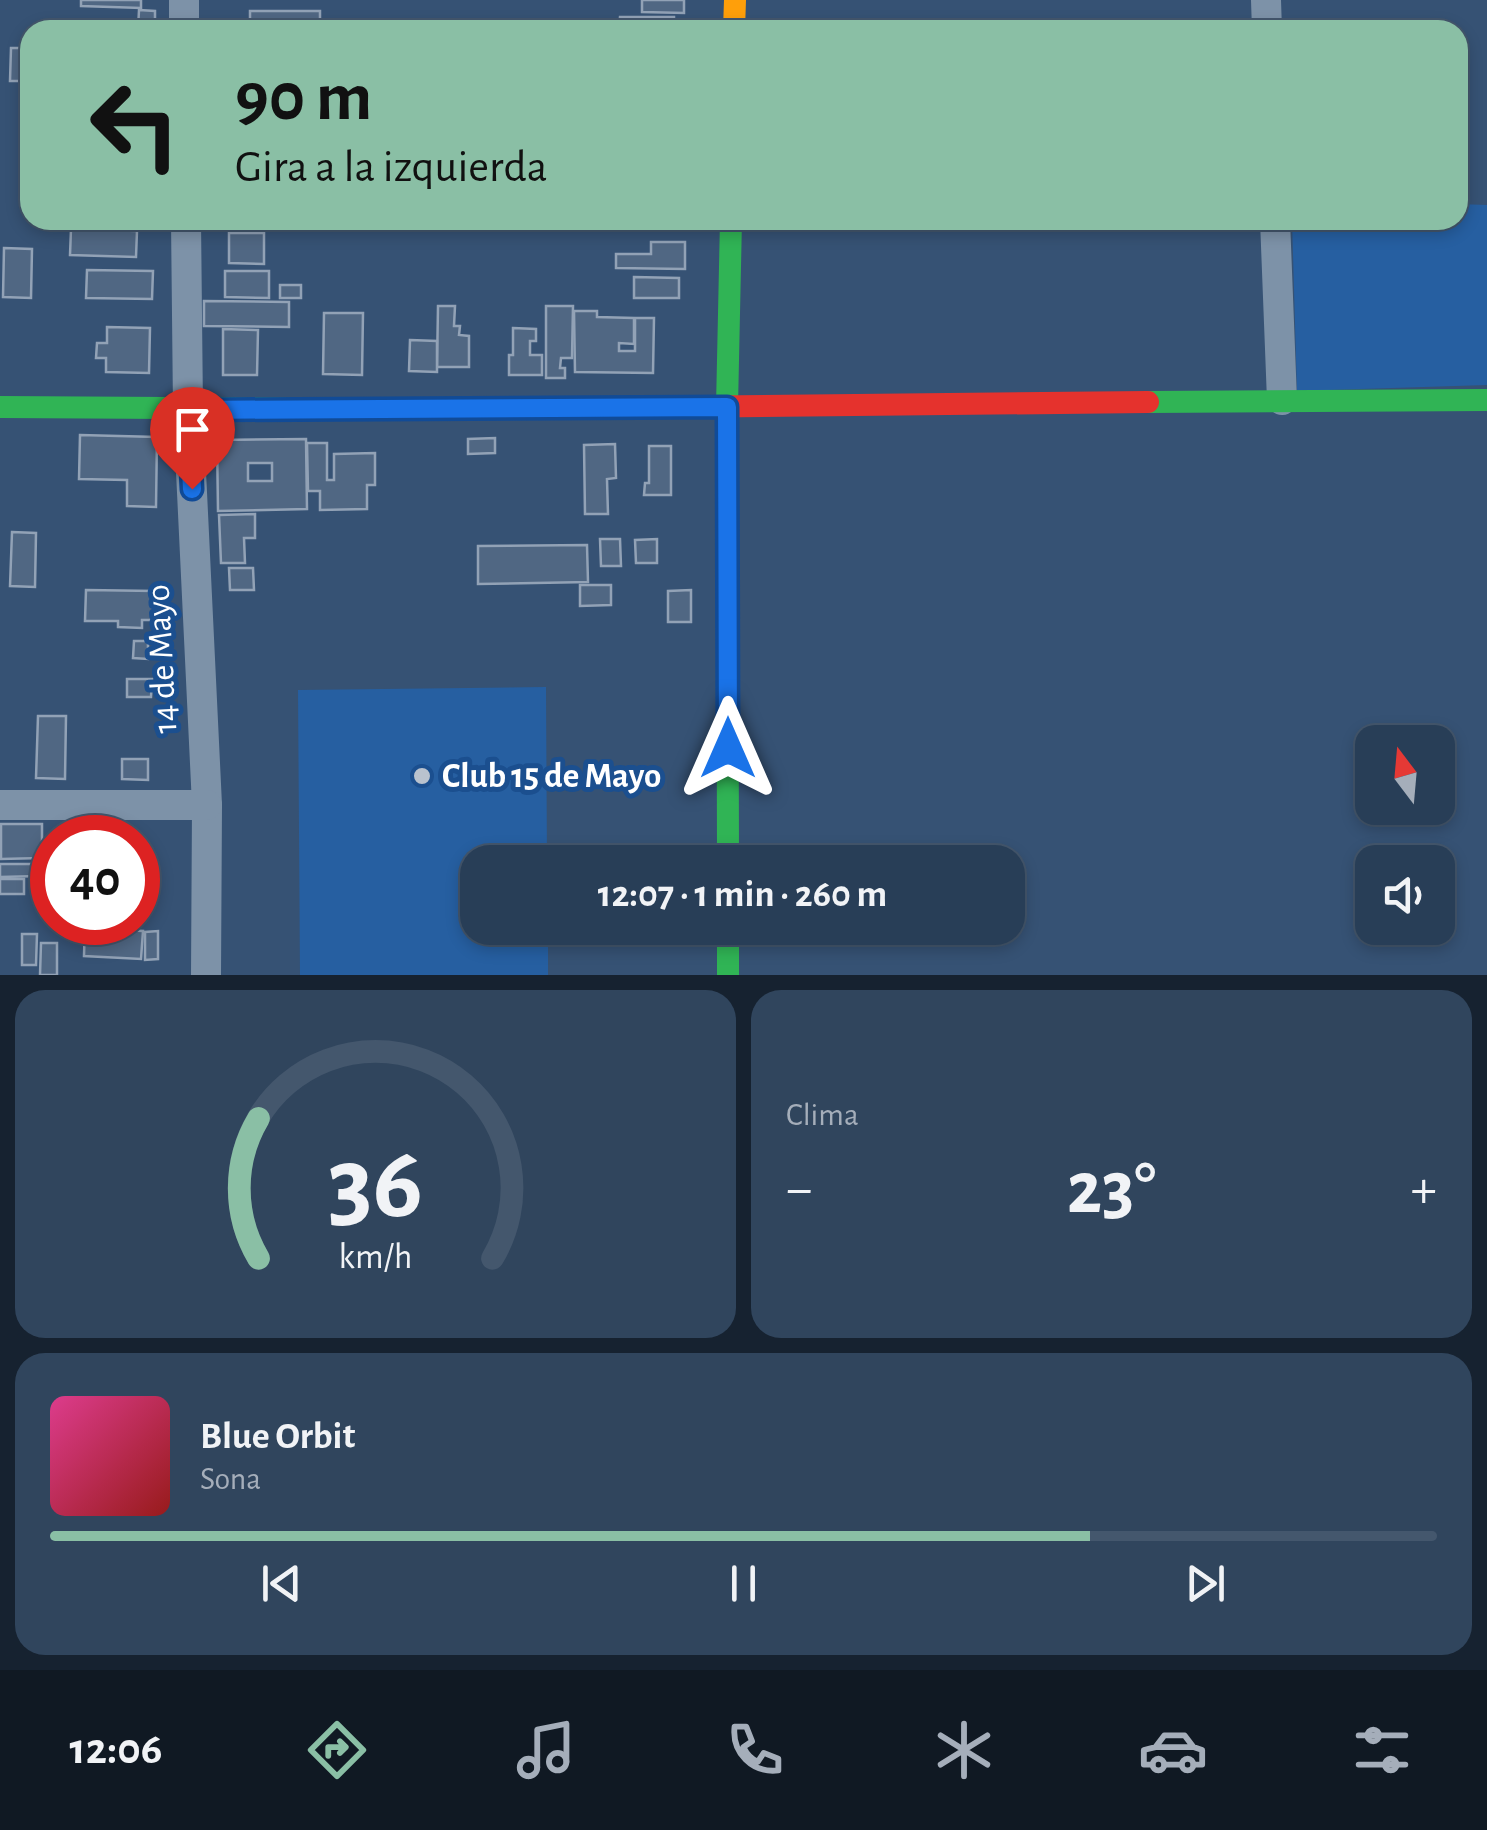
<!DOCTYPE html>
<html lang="es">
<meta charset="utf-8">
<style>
:root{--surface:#283e57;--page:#30455d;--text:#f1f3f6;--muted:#a5aeba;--line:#44576d;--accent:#8abfa5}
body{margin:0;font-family:"Alegreya Sans",sans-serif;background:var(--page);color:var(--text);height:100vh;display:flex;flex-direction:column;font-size:38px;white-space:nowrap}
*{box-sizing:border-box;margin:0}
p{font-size:32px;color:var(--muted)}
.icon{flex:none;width:55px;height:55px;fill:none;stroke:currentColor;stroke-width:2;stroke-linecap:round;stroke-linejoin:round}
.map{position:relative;height:975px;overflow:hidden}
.sheet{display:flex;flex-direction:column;gap:15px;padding:15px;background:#162230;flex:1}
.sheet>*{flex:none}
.guide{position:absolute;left:20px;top:20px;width:1448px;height:210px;border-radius:30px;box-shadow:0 5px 15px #0003,0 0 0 2px var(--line);background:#8abfa5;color:#111;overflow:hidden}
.needle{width:65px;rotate:344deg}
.tools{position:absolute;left:1355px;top:725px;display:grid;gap:20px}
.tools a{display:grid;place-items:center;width:100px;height:100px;border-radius:20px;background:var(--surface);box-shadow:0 5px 15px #0003,0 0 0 2px var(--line);font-size:50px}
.speed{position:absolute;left:30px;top:815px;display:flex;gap:20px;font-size:50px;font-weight:700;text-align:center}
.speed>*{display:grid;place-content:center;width:130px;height:130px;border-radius:50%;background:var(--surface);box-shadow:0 5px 15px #0003,0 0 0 2px var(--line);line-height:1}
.speed .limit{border:15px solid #d22;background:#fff;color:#111}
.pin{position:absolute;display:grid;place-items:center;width:85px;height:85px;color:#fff;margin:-102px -42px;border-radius:50% 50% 50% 0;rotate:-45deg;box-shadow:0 0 10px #0007}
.pin .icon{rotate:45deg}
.me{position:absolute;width:110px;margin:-55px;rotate:0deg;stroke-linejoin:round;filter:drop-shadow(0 0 8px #0008)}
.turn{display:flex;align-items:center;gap:35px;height:210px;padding:0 50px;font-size:45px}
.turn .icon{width:130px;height:130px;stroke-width:2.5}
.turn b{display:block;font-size:70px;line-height:85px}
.big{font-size:75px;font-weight:700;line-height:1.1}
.sheet .tile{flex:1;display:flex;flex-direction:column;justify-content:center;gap:15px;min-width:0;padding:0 35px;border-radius:30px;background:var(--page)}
.sheet .dial{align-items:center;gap:0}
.dial svg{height:260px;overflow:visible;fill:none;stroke:var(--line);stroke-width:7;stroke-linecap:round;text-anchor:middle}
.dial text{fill:var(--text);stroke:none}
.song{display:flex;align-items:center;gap:30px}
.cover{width:120px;height:120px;border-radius:15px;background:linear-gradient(135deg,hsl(330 70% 55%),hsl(0 70% 35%))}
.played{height:10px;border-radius:5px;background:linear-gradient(90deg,var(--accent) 75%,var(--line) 75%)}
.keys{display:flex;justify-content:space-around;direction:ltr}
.heat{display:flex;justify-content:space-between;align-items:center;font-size:55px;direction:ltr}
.sheet .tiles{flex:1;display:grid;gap:15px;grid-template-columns:1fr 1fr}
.tile:last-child{grid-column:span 2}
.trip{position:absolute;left:460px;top:845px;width:565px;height:100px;border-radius:30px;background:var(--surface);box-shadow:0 5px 15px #0003,0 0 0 2px var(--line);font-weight:700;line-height:100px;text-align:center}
.dock{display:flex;height:160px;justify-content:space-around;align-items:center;background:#101923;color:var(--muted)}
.dock .icon{width:70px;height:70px}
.dock .current{color:var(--accent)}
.dock b{font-size:45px;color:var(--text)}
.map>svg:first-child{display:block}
.green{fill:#265fa1}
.building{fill:#506783;stroke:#92a2b6;stroke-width:2.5;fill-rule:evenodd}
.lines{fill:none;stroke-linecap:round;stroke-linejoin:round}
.street{stroke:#7d92a8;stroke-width:30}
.fast{stroke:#30b455;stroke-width:22}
.slow{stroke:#ff9f0a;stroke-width:22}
.jam{stroke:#e5322d;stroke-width:22}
.route-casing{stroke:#114b97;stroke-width:25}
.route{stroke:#1a73e8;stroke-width:18}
.poi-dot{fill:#b9c2ce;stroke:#1b4f8f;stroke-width:4}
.labels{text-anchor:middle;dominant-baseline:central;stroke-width:10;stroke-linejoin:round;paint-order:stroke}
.street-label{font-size:35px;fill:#fff;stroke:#1b4f8f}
.poi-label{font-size:35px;font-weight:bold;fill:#fff;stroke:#1b4f8f;text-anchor:start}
</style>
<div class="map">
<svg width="1487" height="975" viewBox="0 0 1487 975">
<rect width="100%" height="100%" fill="#365274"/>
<!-- green -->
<g class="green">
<polygon points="1458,204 1487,205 1487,385 1297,391 1292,220 1458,220"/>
<polygon points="546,687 547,862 478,862 478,928 548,928 548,975 300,975 298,690"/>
</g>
<!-- building -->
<g class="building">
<polygon points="81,0 141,0 141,8 81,6"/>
<polygon points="642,0 684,0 684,13 642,12"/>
<polygon points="139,10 155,11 155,30 138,30"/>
<polygon points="250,11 320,11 320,30 244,30 244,27 250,27"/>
<polygon points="620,17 674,17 674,30 619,30"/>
<polygon points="11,48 30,48 30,81 10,81"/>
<polygon points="221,220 294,220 294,229 221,228"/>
<polygon points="335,220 371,220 371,229 335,228"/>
<polygon points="635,220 676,220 676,228 635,227"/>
<polygon points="71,229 137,231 136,257 70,255"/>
<polygon points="229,233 264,233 264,264 229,263"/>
<polygon points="651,242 685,242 685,269 616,268 616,254 651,254"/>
<polygon points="4,248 32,249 31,298 3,297"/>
<polygon points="87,270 153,271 152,299 86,298"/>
<polygon points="225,271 269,271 269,298 225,297"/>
<polygon points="634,277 679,278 679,298 634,298"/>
<rect x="280" y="285" width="21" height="13"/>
<polygon points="204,301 289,302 289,327 204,326"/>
<polygon points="438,306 455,306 454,326 460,326 459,335 469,336 469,367 437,367"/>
<polygon points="546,306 573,306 572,358 561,358 560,368 565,368 565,378 546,378"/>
<polygon points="574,311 597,311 597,317 634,318 634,344 619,343 619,351 635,351 635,318 654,318 653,373 575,372"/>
<polygon points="324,313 363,313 362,375 323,374"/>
<polygon points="107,327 150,328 149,373 106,372 106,358 96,358 97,343 107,343"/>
<polygon points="513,328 536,329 536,341 530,341 530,355 542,355 542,375 509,375 509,355 513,355"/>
<polygon points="223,329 258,330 257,375 223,375"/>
<polygon points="410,340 437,341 437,372 409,371"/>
<polygon points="80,435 157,437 156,507 127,506 127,480 79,479"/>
<polygon points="495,438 495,453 468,454 468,439"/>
<path d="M 306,439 L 307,509 L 218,511 L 217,440 ZM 248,463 L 272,463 L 272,481 L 248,481 Z"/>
<polygon points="307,443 327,443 327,480 334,480 334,454 375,453 375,485 367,485 367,509 320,510 320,491 308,491"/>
<polygon points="615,444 616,478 607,479 608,514 585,514 584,445"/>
<polygon points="649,446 671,446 671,495 644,495 645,483 649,483"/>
<polygon points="255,514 255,538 244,538 245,563 221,563 219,515"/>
<polygon points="12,532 36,533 35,587 10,586"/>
<polygon points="600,539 620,539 621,566 601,566"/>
<polygon points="657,539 657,563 636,563 635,540"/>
<polygon points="587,545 588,582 478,584 478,546"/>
<polygon points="229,568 253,568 254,590 230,590"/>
<polygon points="580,585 611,585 611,605 580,606"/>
<polygon points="86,590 155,591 155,620 142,620 142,628 118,627 118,621 85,621"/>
<polygon points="691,590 691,622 668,622 668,591"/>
<polygon points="134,641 148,641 148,659 133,658"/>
<polygon points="127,679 152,679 151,697 127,697"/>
<polygon points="38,716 66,716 65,779 36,778"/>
<polygon points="122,759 148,759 148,780 122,779"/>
<polygon points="1,824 42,824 42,858 1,859"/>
<polygon points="113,824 113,832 135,832 135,838 78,838 78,833 89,833 89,825"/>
<polygon points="0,864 39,864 39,876 0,877"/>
<rect x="42" y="865" width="10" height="43"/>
<rect x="0" y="879" width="24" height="15"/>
<polygon points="85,922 124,922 124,930 143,931 141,959 84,956"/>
<polygon points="158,931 158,959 145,960 145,932"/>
<polygon points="22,934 37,934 36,965 22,965"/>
<polygon points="41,943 57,943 57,975 40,975"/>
</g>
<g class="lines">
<!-- street -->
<g class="street">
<polyline points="184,0 184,30"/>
<polyline points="1266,0 1267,30"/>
<polyline points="186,220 188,409 207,805 206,975"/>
<polyline points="1275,220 1282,400"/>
<polyline points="0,805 207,805"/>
</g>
<!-- fast -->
<g class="fast">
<polyline points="1148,402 1487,400"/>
<polyline points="0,407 372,409 668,407"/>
<polyline points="728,862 727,407 731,220"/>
<polyline points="728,928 728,975"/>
</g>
<!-- slow -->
<polyline class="slow" points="734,30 735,0"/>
<!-- jam -->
<polyline class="jam" points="668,407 1148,402"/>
</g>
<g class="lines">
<!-- route casing -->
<g class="route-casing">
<polyline id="route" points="192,489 188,410 727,407 728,748"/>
</g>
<!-- route -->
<use href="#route" class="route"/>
</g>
<!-- markers -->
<circle class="poi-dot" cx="422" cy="776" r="10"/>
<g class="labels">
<!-- street labels -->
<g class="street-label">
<text transform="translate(162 659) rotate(-93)">14 de Mayo</text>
</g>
<!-- poi labels -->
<g class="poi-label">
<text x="442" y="776">Club 15 de Mayo</text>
</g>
</g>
</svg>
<div class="tools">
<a><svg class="needle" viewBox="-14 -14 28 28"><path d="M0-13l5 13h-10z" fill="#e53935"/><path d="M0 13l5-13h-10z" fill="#a5aeba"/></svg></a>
<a><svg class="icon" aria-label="sound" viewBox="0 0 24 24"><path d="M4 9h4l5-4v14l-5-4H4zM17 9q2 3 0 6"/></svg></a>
</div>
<div class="speed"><div class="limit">40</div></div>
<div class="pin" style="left:192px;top:489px;background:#d93025"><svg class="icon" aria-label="arrive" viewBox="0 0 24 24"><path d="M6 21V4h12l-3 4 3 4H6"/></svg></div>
<svg class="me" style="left:728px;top:748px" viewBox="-20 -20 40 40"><path d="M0-17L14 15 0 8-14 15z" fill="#1a73e8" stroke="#fff" stroke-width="4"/></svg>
<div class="trip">12:07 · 1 min · 260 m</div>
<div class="guide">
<div class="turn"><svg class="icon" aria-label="left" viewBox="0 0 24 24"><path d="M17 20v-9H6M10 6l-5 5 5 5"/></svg><div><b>90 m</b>Gira a la izquierda</div></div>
</div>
</div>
<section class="sheet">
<div class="tiles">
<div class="tile dial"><svg viewBox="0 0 100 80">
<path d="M14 69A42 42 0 1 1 86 69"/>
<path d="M14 69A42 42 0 0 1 14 26" stroke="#8abfa5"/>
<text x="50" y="56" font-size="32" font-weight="700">36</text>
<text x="50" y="72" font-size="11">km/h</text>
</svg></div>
<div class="tile"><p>Clima</p>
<div class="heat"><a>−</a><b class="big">23°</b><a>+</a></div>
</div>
<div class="tile">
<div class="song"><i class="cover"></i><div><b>Blue Orbit</b><p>Sona</p></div></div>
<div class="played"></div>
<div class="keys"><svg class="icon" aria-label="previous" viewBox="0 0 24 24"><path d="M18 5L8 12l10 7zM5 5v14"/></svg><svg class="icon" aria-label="pause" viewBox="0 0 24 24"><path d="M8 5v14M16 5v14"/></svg><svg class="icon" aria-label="next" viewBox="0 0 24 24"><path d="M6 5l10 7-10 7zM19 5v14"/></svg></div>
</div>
</div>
</section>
<nav class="dock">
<b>12:06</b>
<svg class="icon current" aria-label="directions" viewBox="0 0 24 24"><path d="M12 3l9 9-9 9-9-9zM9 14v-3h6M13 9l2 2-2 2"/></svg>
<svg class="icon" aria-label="music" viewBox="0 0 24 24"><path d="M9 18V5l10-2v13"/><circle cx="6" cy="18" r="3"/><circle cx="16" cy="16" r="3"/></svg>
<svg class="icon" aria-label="phone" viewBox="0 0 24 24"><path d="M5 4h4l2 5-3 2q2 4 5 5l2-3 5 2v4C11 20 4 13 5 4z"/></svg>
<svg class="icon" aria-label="climate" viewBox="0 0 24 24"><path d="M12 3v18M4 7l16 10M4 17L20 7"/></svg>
<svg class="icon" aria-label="car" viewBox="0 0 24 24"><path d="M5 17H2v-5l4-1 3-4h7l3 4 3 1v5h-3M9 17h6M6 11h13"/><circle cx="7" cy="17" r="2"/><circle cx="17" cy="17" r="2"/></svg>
<svg class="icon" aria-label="filters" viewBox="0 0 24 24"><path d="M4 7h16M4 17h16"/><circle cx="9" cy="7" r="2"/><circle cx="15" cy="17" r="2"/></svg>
</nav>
